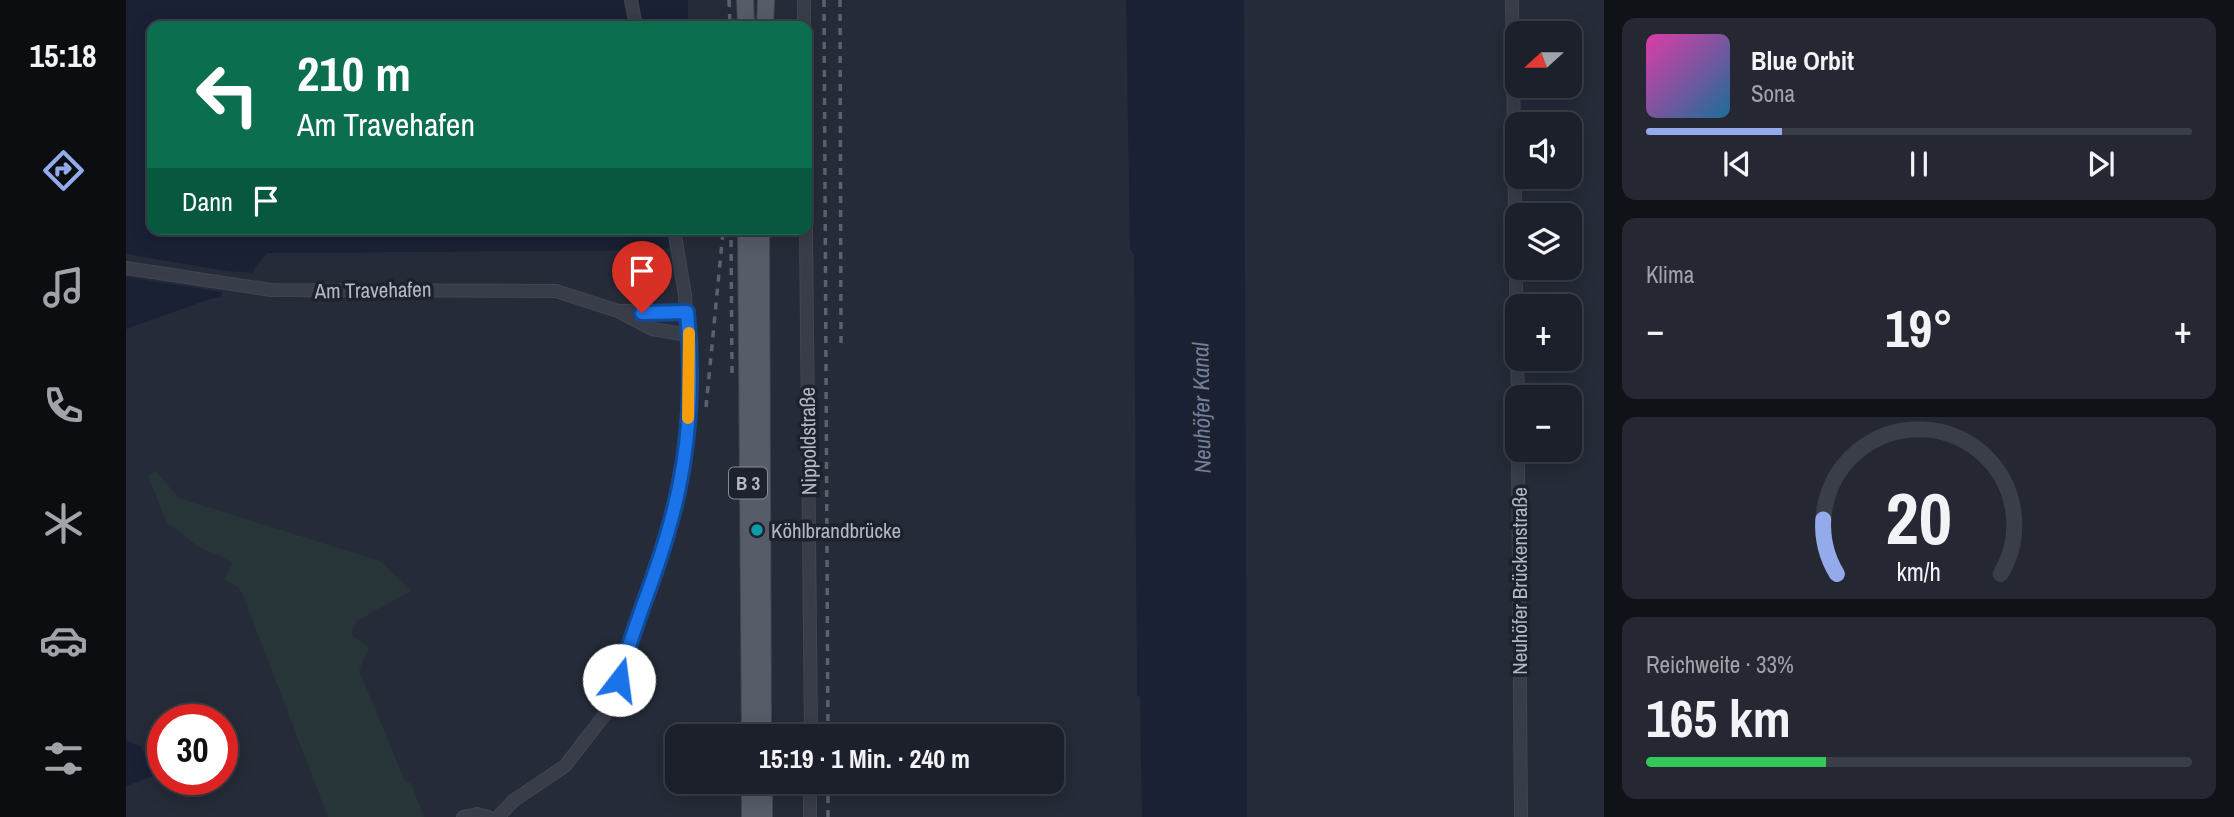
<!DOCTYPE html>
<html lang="de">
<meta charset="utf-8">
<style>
:root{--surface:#1c202a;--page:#252832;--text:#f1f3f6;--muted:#a0a3a8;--line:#3a3e47;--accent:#93aaeb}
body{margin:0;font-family:"Archivo Narrow",sans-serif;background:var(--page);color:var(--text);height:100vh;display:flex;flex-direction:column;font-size:26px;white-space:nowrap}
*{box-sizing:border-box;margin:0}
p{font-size:23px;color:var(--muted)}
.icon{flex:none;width:38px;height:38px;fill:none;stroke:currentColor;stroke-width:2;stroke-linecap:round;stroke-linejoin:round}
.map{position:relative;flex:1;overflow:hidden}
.sheet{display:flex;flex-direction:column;gap:18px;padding:18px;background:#0f1217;width:630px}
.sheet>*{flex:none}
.guide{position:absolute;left:21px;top:21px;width:665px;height:214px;border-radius:14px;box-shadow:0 4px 18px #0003,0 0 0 2px var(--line);background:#0b6e4f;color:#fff;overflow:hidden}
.needle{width:46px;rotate:249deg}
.tools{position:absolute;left:1379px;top:21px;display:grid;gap:14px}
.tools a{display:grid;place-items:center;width:77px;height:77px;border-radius:14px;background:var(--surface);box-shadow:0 4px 18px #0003,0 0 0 2px var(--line);font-size:35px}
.speed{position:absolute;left:21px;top:704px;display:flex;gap:14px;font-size:35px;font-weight:700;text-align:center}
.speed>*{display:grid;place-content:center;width:91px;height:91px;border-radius:50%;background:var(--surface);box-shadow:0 4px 18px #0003,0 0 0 2px var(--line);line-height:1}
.speed .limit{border:10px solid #d22;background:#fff;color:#111}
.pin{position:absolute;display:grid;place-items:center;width:60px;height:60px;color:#fff;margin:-72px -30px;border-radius:50% 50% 50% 0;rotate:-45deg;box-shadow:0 0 7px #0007}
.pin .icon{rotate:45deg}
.me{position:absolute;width:77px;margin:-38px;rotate:15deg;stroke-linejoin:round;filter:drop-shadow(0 0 5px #0008)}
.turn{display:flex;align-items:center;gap:24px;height:147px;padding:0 35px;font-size:32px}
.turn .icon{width:91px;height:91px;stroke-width:2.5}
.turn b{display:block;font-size:49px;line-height:60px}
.then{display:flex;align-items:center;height:66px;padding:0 35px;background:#0003;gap:14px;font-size:26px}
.big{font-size:52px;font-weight:700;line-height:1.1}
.sheet .widget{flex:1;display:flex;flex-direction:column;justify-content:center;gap:10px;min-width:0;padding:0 24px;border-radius:14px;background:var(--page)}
.sheet .dial{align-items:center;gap:0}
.dial svg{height:182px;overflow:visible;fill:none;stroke:var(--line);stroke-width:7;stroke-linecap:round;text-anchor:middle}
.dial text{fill:var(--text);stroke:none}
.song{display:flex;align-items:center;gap:21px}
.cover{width:84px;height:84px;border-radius:10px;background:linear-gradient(135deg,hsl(320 70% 55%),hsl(200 70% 35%))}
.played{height:7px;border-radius:4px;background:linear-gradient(90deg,var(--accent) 25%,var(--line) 25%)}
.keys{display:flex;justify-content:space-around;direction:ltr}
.heat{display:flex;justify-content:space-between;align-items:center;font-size:38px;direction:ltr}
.charge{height:10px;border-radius:5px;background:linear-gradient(90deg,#34c759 33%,var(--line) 0)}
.trip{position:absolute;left:539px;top:724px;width:399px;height:70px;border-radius:14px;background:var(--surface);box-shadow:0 4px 18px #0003,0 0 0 2px var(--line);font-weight:700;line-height:70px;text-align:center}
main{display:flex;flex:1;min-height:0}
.tab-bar{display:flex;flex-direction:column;width:126px;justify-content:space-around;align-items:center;background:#0b0d11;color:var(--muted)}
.tab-bar .icon{width:49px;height:49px}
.tab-bar .selected{color:var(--accent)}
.tab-bar b{font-size:32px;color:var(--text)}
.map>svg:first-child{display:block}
.green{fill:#273539}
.water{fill:#1a2135}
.pier{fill:#252b38}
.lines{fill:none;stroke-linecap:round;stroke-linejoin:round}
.minor-casing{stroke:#424652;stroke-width:14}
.major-casing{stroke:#424652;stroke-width:18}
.minor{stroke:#393d49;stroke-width:12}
.major{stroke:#575c69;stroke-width:16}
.rail{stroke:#5b616f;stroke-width:3.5;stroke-dasharray:7 7;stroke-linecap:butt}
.route-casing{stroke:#114b97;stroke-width:18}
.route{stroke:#1a73e8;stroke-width:12}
.slow{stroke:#f59e0b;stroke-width:12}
.culture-dot{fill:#0f9aa8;stroke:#1e222e;stroke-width:2.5}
.labels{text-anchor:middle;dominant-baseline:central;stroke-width:7;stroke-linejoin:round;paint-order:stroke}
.shield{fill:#1e222e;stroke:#878b98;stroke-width:2}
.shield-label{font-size:19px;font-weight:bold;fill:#b4b8c5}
.street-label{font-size:21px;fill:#b4b8c5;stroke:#1e222e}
.poi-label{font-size:21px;fill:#b4b8c5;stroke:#1e222e;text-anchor:start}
.water-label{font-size:23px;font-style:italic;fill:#717f9f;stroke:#1e222e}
</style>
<main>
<nav class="tab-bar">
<b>15:18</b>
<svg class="icon selected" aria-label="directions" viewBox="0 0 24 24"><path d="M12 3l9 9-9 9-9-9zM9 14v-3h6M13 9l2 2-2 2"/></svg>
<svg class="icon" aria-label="music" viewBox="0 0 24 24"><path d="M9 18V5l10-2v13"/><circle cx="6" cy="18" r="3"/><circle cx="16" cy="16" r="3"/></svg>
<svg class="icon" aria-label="phone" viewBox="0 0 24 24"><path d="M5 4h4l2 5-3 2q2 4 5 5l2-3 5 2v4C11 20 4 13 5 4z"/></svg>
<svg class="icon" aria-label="climate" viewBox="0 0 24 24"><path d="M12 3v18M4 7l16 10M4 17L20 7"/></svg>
<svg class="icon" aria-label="car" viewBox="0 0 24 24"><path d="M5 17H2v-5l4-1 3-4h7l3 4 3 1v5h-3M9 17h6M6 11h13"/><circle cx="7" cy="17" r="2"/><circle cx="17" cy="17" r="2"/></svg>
<svg class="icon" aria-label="filters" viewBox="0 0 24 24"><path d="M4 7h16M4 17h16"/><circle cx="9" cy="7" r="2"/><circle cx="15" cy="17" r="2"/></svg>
</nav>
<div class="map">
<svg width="1478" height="817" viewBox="0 0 1478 817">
<rect width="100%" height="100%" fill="#252b38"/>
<!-- green -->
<polygon class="green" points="30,471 53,498 254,561 285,591 231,621 225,634 243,648 233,670 279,781 285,783 298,817 202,817 116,593 112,587 98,580 106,562 73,547 41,523 22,476"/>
<!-- water -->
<g class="water">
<polygon points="0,0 562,0 562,26 26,26 26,229 563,229 555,242 536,250 142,253 130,266 116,293 84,299 0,329"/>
<polygon points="1000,0 1118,0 1121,817 1016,817 1014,697 1011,696 1008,255 1004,249"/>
<polygon points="0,740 15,747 27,776 0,786"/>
</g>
<!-- pier -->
<polygon class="pier" points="0,254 101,271 130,273 118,296 96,299 96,292 0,277"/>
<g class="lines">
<!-- minor casing -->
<g class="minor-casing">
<g id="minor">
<polyline points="505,0 510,26"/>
<polyline points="678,0 678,26"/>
<polyline points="1386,0 1391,350"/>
<polyline points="680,229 685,737"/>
<polyline points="0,268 145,290 430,291 492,311 526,329 563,335"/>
<polyline points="496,311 561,312"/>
<polyline points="1391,359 1392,397"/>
<polyline points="1392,450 1395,817"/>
<polyline points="337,817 351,814 362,817"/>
<polyline points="372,817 387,801 439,766 480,713 543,529 560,442 564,378 559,295 548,229"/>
<polyline points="684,817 684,782"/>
</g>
</g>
<!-- major casing -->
<g class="major-casing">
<g id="major">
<polyline points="619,0 620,26"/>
<polyline points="639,26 640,0"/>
<polyline points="620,229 624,737"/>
<polyline points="635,229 637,737"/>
<polyline points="624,782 624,817"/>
<polyline points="638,782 638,817"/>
</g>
</g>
<!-- minor -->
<use href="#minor" class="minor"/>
<!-- major -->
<use href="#major" class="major"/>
<!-- rail -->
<g class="rail">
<polyline points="603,0 604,26"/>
<polyline points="698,0 702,737"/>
<polyline points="714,0 715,344"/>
<polyline points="605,240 606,374"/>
<polyline points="580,407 597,232"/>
<polyline points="702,817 702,782"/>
</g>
</g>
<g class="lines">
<!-- route casing -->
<g class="route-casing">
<path id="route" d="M 493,680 C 506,629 528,582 542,531 C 563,461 568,385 561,312 L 516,313"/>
</g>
<!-- route -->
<use href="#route" class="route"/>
<!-- slow -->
<polyline class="slow" points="562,418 563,333"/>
</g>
<!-- markers -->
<circle class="culture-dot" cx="631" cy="530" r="7"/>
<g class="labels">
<!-- shield labels -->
<rect class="shield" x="603" y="467.5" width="38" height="31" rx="5"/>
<g class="shield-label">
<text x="622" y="483">B 3</text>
</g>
<!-- street labels -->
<g class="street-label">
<text transform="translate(247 290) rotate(-1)">Am Travehafen</text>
<text transform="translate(682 441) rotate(-91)">Nippoldstraße</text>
<text transform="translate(1393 581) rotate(-90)">Neuhöfer Brückenstraße</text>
</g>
<!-- poi labels -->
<g class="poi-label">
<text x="645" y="530">Köhlbrandbrücke</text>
</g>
<!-- water labels -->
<g class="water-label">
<text transform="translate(1075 408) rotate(-91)">Neuhöfer Kanal</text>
</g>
</g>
</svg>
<div class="tools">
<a><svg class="needle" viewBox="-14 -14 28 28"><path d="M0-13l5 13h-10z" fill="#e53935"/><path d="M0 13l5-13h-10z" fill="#a0a3a8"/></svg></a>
<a><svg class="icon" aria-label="sound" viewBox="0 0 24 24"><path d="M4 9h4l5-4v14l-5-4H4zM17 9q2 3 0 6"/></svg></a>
<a><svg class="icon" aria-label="layers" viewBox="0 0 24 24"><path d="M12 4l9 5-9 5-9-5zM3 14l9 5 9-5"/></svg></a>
<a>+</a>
<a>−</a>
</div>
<div class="speed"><div class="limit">30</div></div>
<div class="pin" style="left:516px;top:313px;background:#d93025"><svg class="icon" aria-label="arrive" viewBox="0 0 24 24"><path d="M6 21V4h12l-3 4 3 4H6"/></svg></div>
<svg class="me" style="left:493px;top:680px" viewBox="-20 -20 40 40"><circle r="19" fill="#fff"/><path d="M0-13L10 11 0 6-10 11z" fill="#1a73e8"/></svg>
<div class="trip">15:19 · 1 Min. · 240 m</div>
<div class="guide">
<div class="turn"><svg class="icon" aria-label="left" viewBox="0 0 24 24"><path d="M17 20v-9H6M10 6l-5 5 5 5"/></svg><div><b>210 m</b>Am Travehafen</div></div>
<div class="then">Dann<svg class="icon" aria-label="arrive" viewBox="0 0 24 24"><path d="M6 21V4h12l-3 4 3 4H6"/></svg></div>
</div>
</div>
<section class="sheet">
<div class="widget">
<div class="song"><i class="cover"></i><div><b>Blue Orbit</b><p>Sona</p></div></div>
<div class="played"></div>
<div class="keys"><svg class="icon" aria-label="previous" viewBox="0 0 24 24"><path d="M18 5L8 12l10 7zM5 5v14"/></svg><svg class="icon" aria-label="pause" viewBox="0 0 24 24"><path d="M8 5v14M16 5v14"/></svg><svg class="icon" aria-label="next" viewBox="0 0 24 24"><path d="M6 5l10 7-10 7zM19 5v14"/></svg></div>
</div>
<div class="widget"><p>Klima</p>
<div class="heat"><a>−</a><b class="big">19°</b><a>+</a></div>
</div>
<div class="widget dial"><svg viewBox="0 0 100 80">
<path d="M14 69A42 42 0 1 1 86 69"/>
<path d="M14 69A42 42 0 0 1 8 45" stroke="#93aaeb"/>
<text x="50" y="56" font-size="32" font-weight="700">20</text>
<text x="50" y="72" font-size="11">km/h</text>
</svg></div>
<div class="widget"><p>Reichweite · 33%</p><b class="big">165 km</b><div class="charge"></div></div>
</section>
</main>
